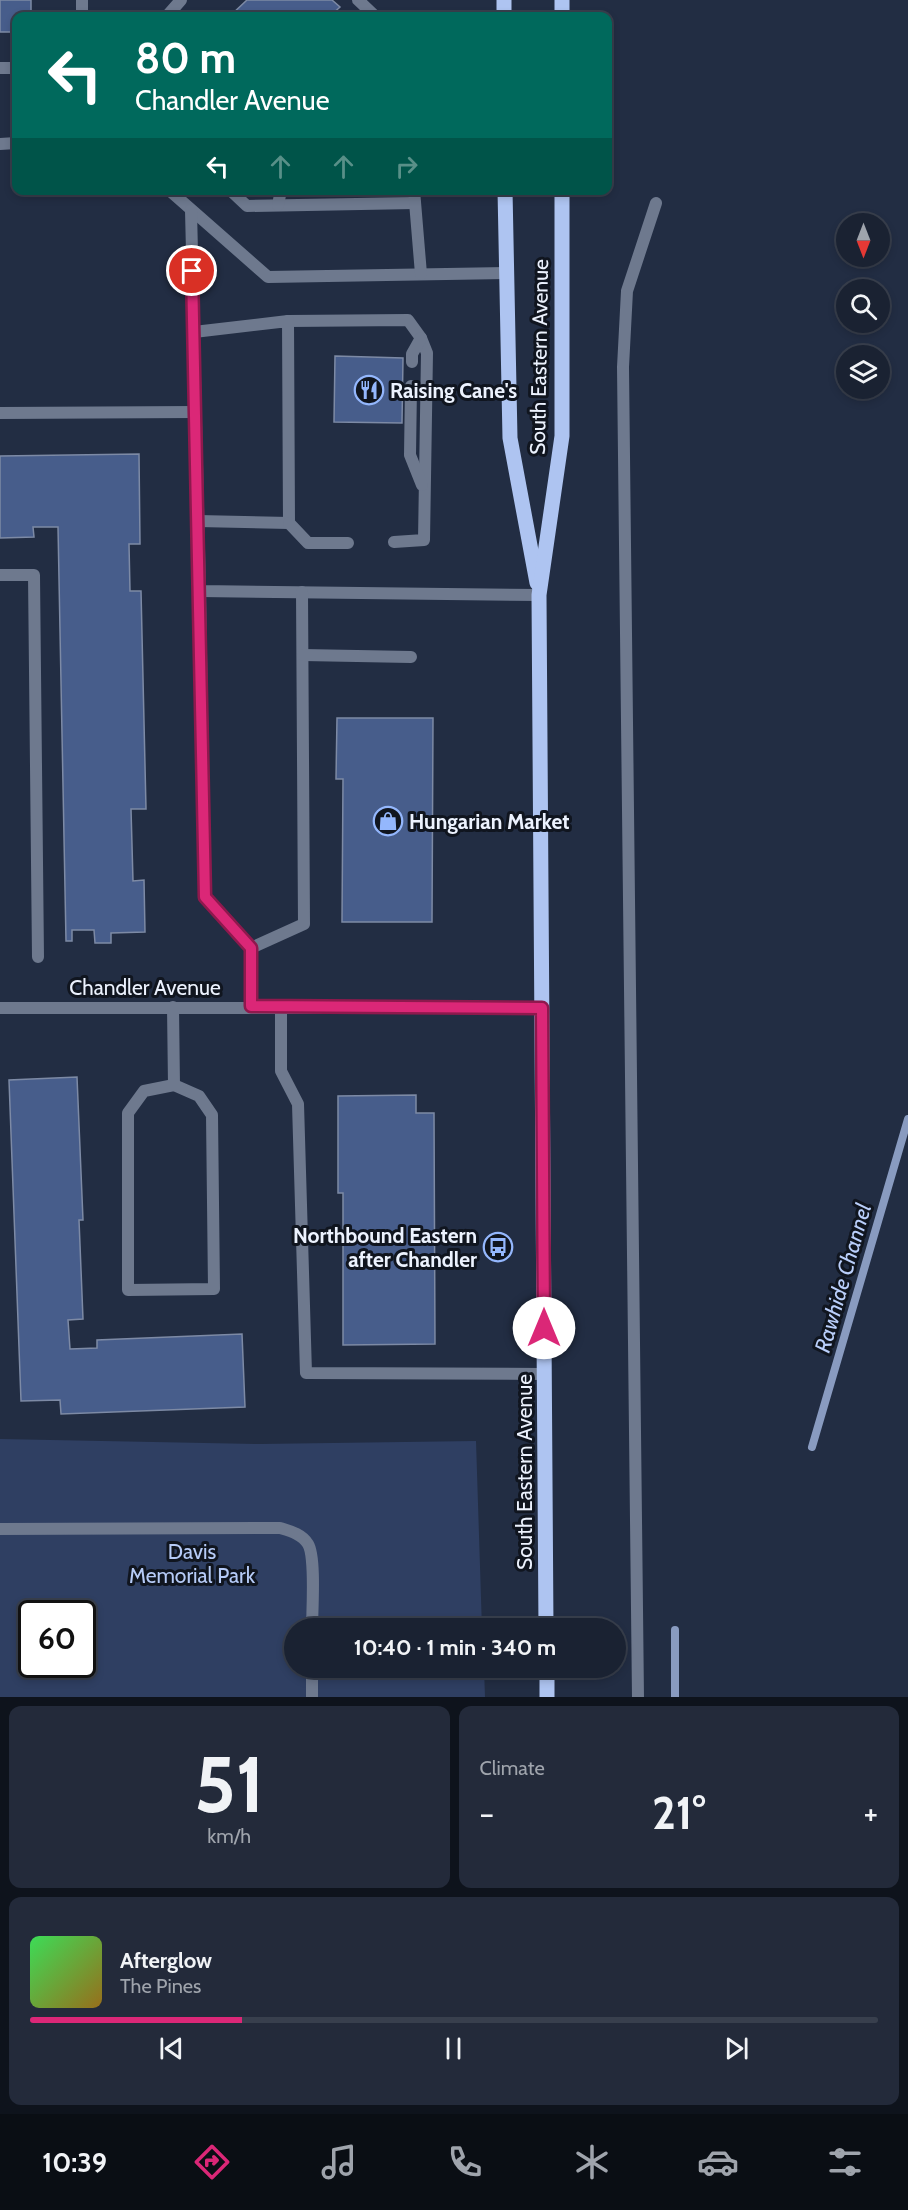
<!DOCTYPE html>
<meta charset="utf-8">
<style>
:root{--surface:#1a2232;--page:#232a3a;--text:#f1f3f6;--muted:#9fa4ac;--line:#383f4d;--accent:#db2777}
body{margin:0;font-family:Cabin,sans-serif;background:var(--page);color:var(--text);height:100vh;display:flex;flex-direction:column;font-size:22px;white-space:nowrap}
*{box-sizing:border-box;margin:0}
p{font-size:20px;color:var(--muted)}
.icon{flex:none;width:33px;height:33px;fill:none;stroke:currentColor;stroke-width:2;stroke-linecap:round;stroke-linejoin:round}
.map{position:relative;height:1697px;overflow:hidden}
.side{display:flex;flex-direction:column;gap:9px;padding:9px;background:#0e131c;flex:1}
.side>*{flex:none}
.top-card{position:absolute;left:12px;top:12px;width:600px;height:183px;border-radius:12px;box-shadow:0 3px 9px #0003,0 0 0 2px var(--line);background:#00695c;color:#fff;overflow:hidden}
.needle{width:39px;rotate:180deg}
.tools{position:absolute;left:836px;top:213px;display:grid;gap:12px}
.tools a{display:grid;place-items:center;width:54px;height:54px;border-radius:50%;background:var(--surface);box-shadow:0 3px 9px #0003,0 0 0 2px var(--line);font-size:30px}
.speed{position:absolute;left:18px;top:1600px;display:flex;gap:12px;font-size:30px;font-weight:700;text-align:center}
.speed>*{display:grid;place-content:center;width:78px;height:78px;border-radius:50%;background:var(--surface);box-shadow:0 3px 9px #0003,0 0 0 2px var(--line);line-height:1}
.speed .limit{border:3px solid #111;border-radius:9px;background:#fff;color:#111}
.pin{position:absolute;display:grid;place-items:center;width:51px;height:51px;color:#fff;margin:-26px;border:3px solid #fff;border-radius:50%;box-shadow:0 2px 6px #0007}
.me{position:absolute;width:66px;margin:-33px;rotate:0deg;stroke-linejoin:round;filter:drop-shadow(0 0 4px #0008)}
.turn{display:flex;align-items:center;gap:21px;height:126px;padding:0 24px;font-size:27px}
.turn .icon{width:78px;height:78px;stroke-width:2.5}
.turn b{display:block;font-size:42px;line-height:51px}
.lanes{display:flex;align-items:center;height:57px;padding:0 24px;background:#0003;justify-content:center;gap:30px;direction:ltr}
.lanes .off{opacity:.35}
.big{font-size:45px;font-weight:800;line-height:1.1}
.side .card{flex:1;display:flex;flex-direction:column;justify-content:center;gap:9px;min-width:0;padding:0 21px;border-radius:12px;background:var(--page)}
.side .dial{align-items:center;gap:0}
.dial b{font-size:78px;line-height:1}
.song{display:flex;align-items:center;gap:18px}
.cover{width:72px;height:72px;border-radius:9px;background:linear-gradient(135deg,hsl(130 70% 55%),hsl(40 70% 35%))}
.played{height:6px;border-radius:3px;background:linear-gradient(90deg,var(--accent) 25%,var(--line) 25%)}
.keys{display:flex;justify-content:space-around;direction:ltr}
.heat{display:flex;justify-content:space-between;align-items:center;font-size:33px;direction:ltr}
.side .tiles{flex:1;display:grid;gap:9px;grid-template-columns:1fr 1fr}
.card:last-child{grid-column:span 2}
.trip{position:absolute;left:284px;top:1618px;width:342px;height:60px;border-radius:30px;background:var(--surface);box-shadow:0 3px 9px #0003,0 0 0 2px var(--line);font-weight:800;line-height:60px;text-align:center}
.dock{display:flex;height:96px;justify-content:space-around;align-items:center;background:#0a0e14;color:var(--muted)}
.dock .icon{width:42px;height:42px}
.dock .current{color:var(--accent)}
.dock b{font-size:27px;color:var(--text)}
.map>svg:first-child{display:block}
.green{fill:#2f3f62;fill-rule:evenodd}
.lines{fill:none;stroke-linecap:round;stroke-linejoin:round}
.stream{stroke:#899bc0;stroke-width:8}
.building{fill:#475d8b;stroke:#7d8aa5;stroke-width:1.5}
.service{stroke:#6e798e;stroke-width:12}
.minor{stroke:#6e798e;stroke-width:12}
.primary{stroke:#aec4f1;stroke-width:15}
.route-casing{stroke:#8e194d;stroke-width:15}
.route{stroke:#db2777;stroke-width:10}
.labels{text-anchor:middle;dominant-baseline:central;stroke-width:6;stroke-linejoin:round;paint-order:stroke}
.street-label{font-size:21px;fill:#ecf2fe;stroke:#10151f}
.poi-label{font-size:21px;font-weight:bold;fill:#ecf2fe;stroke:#10151f;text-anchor:start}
.park-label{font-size:21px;fill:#b6cbf7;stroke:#10151f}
.water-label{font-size:22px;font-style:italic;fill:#bacffb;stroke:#10151f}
</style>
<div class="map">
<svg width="908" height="1697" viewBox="0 0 908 1697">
<rect width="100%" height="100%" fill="#222d43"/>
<!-- green -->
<path class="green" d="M 0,1439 L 260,1444 L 476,1441 L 482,1629 L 294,1629 L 294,1668 L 484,1668 L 485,1697 L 0,1697 ZM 32,1614 L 82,1614 L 82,1665 L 32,1665 Z"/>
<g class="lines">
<!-- stream -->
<g class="stream">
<polyline points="812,1447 908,1119"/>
<polyline points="675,1630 675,1697"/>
</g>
</g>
<!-- building -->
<g class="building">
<polygon points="0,0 31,0 31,16 16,16 16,32 0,32"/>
<polygon points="247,0 332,0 340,7 330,16 230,16"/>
<polygon points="335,356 403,358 402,423 334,422"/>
<polygon points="139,454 140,544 129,544 130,591 141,591 146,809 131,809 133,881 144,880 145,932 111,933 111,943 95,943 94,930 72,930 72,941 66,941 58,527 33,527 34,537 0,538 0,456"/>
<polygon points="337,718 433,718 432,922 342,922 343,779 336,779"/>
<polygon points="77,1077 83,1220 79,1220 83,1319 68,1320 70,1349 97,1348 97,1340 242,1334 245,1407 61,1414 60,1400 21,1401 9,1080"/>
<polygon points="416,1095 416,1113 434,1113 435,1344 343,1345 343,1193 338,1193 338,1096"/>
</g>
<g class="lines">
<!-- service -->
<g class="service">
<polyline points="82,0 82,16"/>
<polyline points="358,0 375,16"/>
<polyline points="167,16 181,0"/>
<polyline points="0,68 16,68"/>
<polyline points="0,144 16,143"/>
<polyline points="169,190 268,277 506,273"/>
<polyline points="230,190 247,206 415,203"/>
<polyline points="414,190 421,274"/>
<polyline points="278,205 281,190"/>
<polyline points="191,210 200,591 539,595"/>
<polyline points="288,321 408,320 421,338 427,353 424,540 394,542"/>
<polyline points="194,332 288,321 289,523 198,521"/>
<polyline points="412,362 412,354 421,338"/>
<polyline points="411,386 410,455 422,485"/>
<polyline points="0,413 196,412"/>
<polyline points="289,523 308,543 348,543"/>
<polyline points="0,575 34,575 38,957"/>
<polyline points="200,591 205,897 251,948 304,924 302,592"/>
<polyline points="303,655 411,657"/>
<polyline points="251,948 251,1006"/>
<polyline points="281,1006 281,1071 298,1104 306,1373 544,1374"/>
<polyline points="173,1007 174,1085 199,1096 212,1115 214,1289 128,1290 128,1113 144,1091 174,1085"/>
<path d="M 0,1529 L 280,1528 C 290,1531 302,1534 308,1544 C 316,1557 312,1612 312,1629"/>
<polyline points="312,1668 312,1697"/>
<polyline points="638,1697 623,367 627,291 656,203"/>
</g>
<!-- minor -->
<polyline class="minor" points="0,1008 542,1008"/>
<!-- primary -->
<g class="primary">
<polyline points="504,0 504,16"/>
<polyline points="562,0 562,16"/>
<polyline points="505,190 510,438 537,583"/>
<polyline points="546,1629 539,595 562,436 562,190"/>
<polyline points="547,1668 547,1697"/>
</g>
</g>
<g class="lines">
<!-- route casing -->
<g class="route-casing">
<polyline id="route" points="192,271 205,897 251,948 251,1006 542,1008 544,1328"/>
</g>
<!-- route -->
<use href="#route" class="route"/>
</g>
<!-- icons -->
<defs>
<g id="restaurant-ring" transform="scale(1.5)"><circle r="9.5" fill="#10151f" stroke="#94b7fd" stroke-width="1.5"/><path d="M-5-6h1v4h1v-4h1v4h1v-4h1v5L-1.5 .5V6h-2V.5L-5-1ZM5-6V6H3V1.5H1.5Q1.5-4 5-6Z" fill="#94b7fd"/></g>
<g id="shop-ring" transform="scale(1.5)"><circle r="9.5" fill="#10151f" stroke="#94b7fd" stroke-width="1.5"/><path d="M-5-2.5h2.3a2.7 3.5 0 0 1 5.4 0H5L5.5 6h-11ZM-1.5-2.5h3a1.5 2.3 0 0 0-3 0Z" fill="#94b7fd"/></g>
<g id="bus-ring" transform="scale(1.5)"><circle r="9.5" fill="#10151f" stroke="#94b7fd" stroke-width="1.5"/><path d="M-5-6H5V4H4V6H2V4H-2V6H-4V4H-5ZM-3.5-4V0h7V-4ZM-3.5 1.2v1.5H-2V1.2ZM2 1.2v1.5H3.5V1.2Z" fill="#94b7fd"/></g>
</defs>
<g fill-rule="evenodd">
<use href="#restaurant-ring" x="369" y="390"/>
<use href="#shop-ring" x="388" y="821"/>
<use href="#bus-ring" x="498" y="1247"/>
</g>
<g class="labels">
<!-- street labels -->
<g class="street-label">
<text transform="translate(539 357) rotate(-89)">South Eastern Avenue</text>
<text x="145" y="987">Chandler Avenue</text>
<text transform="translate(524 1472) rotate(-90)">South Eastern Avenue</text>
</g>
<!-- poi labels -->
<g class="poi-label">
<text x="390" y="390">Raising Cane's</text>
<text x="409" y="821">Hungarian Market</text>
<text x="477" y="1235" text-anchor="end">Northbound Eastern<tspan x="477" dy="24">after Chandler</tspan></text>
</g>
<!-- park labels -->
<g class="park-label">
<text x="192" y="1551">Davis<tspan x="192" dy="24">Memorial Park</tspan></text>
</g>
<!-- water labels -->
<g class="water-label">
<text transform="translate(843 1278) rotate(-74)">Rawhide Channel</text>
</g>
</g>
</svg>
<div class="tools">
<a><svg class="needle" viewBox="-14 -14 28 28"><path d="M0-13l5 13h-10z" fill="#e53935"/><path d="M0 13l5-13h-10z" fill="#9fa4ac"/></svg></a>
<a><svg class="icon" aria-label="search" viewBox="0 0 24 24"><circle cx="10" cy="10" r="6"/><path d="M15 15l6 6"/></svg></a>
<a><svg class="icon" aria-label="layers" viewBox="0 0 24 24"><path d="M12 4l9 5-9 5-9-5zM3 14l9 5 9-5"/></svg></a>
</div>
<div class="speed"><div class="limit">60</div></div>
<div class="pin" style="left:192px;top:271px;background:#d93025"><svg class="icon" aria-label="arrive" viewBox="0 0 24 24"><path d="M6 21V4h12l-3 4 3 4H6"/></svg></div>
<svg class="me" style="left:544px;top:1328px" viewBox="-20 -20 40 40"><circle r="19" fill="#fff"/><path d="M0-13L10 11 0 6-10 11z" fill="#db2777"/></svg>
<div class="trip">10:40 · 1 min · 340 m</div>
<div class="top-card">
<div class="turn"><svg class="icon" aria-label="left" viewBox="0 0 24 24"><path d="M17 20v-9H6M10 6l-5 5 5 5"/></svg><div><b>80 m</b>Chandler Avenue</div></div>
<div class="lanes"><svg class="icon" aria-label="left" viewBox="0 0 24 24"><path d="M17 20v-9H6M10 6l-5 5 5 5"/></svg><svg class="icon off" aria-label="ahead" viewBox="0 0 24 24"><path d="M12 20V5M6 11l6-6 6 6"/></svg><svg class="icon off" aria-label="ahead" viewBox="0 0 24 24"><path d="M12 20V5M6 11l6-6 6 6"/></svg><svg class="icon off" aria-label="right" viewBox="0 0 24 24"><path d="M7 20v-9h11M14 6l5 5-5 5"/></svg></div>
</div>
</div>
<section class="side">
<div class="tiles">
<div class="card dial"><b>51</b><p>km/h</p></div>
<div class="card"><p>Climate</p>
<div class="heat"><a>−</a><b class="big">21°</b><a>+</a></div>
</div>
<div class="card">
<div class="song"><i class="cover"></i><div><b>Afterglow</b><p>The Pines</p></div></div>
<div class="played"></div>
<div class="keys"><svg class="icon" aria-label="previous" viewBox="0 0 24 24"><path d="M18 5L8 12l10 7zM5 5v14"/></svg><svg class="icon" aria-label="pause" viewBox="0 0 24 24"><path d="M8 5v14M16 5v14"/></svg><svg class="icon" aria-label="next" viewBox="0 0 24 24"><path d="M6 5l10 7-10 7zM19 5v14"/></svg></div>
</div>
</div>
</section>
<nav class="dock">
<b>10:39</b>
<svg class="icon current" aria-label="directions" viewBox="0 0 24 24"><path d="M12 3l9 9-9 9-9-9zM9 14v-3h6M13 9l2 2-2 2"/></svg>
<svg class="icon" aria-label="music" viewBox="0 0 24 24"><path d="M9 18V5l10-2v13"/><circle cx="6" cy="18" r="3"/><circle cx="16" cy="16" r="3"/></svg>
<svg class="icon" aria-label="phone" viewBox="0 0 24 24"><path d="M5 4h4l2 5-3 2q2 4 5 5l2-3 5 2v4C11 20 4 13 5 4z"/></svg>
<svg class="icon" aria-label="climate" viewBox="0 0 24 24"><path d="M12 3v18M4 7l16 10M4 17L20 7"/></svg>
<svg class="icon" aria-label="car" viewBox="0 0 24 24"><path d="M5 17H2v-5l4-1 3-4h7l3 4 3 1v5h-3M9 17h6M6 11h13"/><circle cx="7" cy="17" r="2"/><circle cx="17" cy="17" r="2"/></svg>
<svg class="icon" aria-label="filters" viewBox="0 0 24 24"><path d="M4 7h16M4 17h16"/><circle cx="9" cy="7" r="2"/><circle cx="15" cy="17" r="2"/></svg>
</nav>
